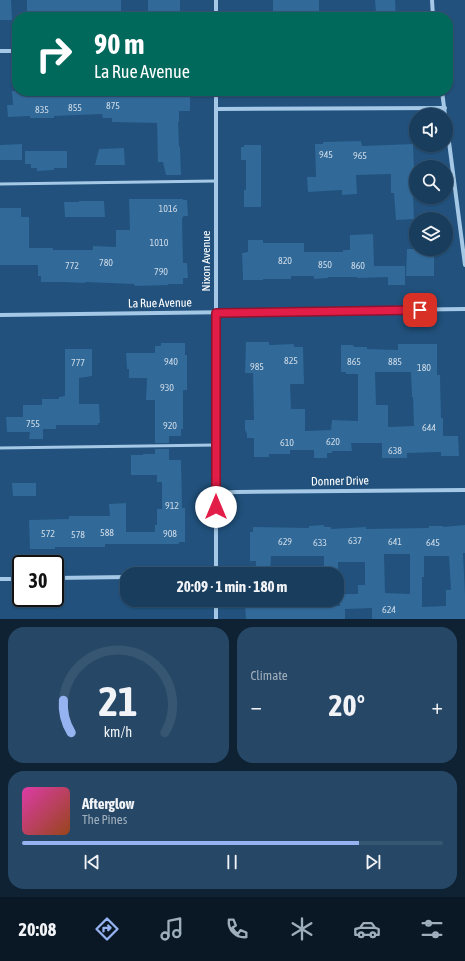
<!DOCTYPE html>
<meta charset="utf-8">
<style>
:root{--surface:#193d5d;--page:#264866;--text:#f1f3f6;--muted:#9faebc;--line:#375672;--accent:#95b2f1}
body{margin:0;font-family:"Asap Condensed",sans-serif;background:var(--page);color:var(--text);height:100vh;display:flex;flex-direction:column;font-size:15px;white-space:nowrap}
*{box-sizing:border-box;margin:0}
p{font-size:13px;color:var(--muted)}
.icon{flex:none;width:22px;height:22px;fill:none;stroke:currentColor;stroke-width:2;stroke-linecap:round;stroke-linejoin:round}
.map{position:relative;height:619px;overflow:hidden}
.side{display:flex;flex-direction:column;gap:8px;padding:8px;background:#0e2233;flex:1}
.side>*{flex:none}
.top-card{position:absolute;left:12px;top:12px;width:441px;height:84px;border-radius:16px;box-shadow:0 1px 3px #0004,0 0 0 1px var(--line);background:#00695c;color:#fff;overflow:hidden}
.controls{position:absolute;left:409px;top:108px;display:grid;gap:8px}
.controls a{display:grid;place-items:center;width:44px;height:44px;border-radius:50%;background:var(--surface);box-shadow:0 1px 3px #0004,0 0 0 1px var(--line);font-size:20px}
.speed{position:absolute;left:12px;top:555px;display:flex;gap:8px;font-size:20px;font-weight:700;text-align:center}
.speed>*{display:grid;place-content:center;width:52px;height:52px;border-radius:50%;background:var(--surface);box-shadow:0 1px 3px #0004,0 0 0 1px var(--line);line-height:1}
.speed .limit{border:2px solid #111;border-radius:6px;background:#fff;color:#111}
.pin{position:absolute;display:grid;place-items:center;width:34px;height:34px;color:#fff;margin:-17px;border-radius:8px;box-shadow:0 2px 6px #0006}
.me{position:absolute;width:44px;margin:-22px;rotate:0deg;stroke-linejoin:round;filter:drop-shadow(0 0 3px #0008)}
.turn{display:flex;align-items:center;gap:14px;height:84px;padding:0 16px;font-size:18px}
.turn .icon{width:52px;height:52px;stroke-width:2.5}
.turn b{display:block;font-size:28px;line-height:34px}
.big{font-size:30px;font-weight:700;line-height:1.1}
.side .tile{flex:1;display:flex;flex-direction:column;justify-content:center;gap:6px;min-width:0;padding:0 14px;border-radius:16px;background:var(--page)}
.side .dial{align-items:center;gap:0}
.dial svg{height:104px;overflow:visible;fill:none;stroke:var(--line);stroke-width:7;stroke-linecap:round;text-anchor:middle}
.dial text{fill:var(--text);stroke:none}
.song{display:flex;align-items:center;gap:12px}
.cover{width:48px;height:48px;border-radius:6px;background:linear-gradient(135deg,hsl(320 70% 55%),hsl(20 70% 35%))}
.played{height:4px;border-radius:2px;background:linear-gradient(90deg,var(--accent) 80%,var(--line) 80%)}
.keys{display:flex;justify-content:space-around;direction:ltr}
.heat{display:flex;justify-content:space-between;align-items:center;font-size:22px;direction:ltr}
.side .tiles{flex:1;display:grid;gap:8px;grid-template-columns:1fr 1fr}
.tile:last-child{grid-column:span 2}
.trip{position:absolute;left:120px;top:567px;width:224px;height:40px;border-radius:16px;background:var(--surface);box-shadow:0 1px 3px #0004,0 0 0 1px var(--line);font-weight:700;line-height:40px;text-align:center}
.menu{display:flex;height:64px;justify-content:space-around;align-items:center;background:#0a1825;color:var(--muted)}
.menu .icon{width:28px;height:28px}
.menu .on{color:var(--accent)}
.menu b{font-size:18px;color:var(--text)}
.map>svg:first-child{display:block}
.building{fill:#316999;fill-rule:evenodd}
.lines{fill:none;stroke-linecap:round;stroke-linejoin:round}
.service{stroke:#a4c8e6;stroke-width:3}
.minor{stroke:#a4c8e6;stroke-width:4}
.route-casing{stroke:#92132f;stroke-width:10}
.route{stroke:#e11d48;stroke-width:7}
.labels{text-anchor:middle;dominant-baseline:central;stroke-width:4;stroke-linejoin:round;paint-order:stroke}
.number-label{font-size:10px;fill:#ccdae6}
.street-label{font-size:12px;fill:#fff;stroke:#21517c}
</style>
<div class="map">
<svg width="465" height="619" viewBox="0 0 465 619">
<rect width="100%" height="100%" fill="#21517c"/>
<!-- building -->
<g class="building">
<polygon points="0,0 11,0 12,20 0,20"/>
<polygon points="27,0 121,0 121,17 74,17 74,15 42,15 42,14 39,14 39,12 27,12"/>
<rect x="148" y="0" width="32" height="17"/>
<rect x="273" y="0" width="46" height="17"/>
<polygon points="375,0 395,0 396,17 379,17 379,13 376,13"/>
<polygon points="12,91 190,91 190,111 179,111 179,122 178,122 179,147 180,147 181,175 166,175 163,162 158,162 157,123 112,122 112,118 103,118 102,114 54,116 54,118 30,118 30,116 8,117 7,105 13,105"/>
<polygon points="361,141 362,146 413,144 414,169 412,169 414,219 396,220 394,193 391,193 391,174 356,175 357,194 342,195 342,190 308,192 307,177 316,177 315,144 323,144 323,142"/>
<polygon points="22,144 22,160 0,160 0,145"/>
<polygon points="244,145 261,145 261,207 244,207 244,190 246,190 246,160 241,160 241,147 244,147"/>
<polygon points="124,148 125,165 95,165 99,149"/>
<polygon points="25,151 67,151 67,168 54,168 54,170 37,171 37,168 31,168 31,164 25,164"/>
<polygon points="129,199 183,199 183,200 187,200 188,216 183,216 183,218 182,218 183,263 187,263 188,278 183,278 183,284 168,284 168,285 135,286 134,284 85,282 85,283 63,282 41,282 41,276 38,276 38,265 0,265 0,208 21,208 21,217 29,217 29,248 53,248 53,250 93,250 93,246 116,247 116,230 130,230"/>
<polygon points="79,201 104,201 105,217 65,217 64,202 79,202"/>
<polygon points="373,234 374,266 405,266 405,285 388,285 388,277 357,278 357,277 328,277 328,278 314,279 314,276 291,276 291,279 263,279 263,280 243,280 242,253 248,252 248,240 263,240 263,243 304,243 304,252 343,252 343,250 350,250 350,235"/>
<polygon points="407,249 434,249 434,276 406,276"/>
<path d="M 246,342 L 269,342 L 269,345 L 294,344 L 294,347 L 303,347 L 304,384 L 290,384 L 291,409 L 305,409 L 305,431 L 331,430 L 332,420 L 358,421 L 358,374 L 346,374 L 346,372 L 341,372 L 341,345 L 353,345 L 353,346 L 355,347 L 367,347 L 367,349 L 398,350 L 398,344 L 437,344 L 437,375 L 440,375 L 441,418 L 443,418 L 443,436 L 458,436 L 459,456 L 441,456 L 441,452 L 407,453 L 407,458 L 382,458 L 382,443 L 351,443 L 352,451 L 332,451 L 332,453 L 327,453 L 327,458 L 314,458 L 314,450 L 290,450 L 290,454 L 269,454 L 269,457 L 254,457 L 254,438 L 247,438 L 247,434 L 245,430 L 245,420 L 254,420 L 253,373 L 245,373 ZM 375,372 L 411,372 L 412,397 L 413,397 L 414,426 L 388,427 L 388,405 L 376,405 Z"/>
<polygon points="161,343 185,343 185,355 187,355 187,390 183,390 183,429 181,429 181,436 169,436 169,443 155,443 155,400 146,400 147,378 129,378 129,369 127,369 126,353 155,353 155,346 161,346"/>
<polygon points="65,349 92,349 92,376 79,378 79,404 99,404 100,423 98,423 98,425 56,425 56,429 43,429 43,439 29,439 30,432 7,432 6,417 23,417 23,405 42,405 42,399 59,399 59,397 65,396"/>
<polygon points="155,449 169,449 169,460 181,460 182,508 185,508 185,542 179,542 179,544 105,544 105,547 55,547 55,549 30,549 29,520 69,519 69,516 110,516 109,504 126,503 126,532 155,532 155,525 157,525 157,509 162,509 162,482 157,482 157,475 131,475 131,455 143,455 143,454 155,454"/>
<polygon points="12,483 36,483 36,496 13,496"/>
<path d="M 324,525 L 324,527 L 331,527 L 331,529 L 366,527 L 366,529 L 429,528 L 429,526 L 443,526 L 443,527 L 465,525 L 465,553 L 463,553 L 465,595 L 465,619 L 372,619 L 372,608 L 345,609 L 345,619 L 246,619 L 245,605 L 251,604 L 251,602 L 297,601 L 297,606 L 340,606 L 340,594 L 358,594 L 358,585 L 365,585 L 365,562 L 338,562 L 338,569 L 324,569 L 324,556 L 271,556 L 270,574 L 256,574 L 256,561 L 250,561 L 250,532 L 253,532 L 253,527 L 309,528 L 309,526 ZM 384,554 L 410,554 L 410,594 L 385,593 ZM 424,556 L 449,556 L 451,590 L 446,590 L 446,606 L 422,607 L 422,577 L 424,577 Z"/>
</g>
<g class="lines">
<!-- service -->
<g class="service">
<polyline points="0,184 216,181"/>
<polyline points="0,448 216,445"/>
</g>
<!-- minor -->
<g class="minor">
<polyline points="432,0 433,17"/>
<polyline points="216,17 216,0"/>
<polyline points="0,51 17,51"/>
<polyline points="442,91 445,115"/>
<polyline points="216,109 445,108"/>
<polyline points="446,119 465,265"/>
<polyline points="0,315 465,309"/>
<polyline points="216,493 237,492 465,490"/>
<polyline points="216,574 216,91"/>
<polyline points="55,578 127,577"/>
<polyline points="0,579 21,579"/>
<polyline points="216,619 216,600"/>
</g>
</g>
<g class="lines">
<!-- route casing -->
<g class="route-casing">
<polyline id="route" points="216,507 216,313 420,310"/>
</g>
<!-- route -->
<use href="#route" class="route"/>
</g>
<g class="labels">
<!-- number labels -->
<g class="number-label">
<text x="113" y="105">875</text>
<text x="75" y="107">855</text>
<text x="42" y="109">835</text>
<text x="326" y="154">945</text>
<text x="360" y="155">965</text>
<text x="168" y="208">1016</text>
<text x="159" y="242">1010</text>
<text x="285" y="260">820</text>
<text x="106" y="262">780</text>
<text x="325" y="264">850</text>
<text x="72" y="265">772</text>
<text x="358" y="265">860</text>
<text x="161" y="271">790</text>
<text x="291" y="360">825</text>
<text x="171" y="361">940</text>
<text x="354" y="361">865</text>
<text x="395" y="361">885</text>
<text x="78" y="362">777</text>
<text x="257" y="366">985</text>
<text x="424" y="367">180</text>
<text x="167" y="387">930</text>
<text x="33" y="423">755</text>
<text x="170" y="425">920</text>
<text x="429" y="427">644</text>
<text x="333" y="441">620</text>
<text x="287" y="442">610</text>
<text x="395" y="450">638</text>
<text x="172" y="505">912</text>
<text x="107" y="532">588</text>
<text x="48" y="533">572</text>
<text x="170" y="533">908</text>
<text x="78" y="534">578</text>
<text x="355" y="540">637</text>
<text x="285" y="541">629</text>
<text x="395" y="541">641</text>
<text x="320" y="542">633</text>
<text x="433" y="542">645</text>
<text x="389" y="609">624</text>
</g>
<!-- street labels -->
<g class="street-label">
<text transform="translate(206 261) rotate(-90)">Nixon Avenue</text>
<text transform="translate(160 303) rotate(-1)">La Rue Avenue</text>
<text transform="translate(340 481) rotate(-1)">Donner Drive</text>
</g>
</g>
</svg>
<div class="controls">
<a><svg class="icon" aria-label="sound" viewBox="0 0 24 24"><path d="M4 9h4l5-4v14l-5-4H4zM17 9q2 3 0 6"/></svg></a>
<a><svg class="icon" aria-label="search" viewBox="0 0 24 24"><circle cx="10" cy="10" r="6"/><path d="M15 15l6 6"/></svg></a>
<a><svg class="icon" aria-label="layers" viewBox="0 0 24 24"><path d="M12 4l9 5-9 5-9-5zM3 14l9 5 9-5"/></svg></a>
</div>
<div class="speed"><div class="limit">30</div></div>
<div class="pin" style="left:420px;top:310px;background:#d93025"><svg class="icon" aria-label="arrive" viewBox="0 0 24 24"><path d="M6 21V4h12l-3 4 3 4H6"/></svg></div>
<svg class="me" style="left:216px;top:507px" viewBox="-20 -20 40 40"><circle r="19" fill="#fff"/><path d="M0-13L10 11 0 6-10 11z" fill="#e11d48"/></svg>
<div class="trip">20:09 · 1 min · 180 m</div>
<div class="top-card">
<div class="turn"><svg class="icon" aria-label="right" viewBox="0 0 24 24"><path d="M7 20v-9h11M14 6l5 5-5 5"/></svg><div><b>90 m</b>La Rue Avenue</div></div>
</div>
</div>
<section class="side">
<div class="tiles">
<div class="tile dial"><svg viewBox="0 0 100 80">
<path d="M14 69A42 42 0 1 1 86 69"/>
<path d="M14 69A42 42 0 0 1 8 44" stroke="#95b2f1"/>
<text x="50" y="56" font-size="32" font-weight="700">21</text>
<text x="50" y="72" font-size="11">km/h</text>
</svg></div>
<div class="tile"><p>Climate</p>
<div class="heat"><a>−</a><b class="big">20°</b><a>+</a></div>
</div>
<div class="tile">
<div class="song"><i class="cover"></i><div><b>Afterglow</b><p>The Pines</p></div></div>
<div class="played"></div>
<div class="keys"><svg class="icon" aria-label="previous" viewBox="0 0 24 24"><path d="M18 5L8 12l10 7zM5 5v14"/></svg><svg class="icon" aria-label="pause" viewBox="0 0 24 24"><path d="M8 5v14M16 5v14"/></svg><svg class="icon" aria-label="next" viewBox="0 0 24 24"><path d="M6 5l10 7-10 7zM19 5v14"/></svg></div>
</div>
</div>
</section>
<nav class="menu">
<b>20:08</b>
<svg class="icon on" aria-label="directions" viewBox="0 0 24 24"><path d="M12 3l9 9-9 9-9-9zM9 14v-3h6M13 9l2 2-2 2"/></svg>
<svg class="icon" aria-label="music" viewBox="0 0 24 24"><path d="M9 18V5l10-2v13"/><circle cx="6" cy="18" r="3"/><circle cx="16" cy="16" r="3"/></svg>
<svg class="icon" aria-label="phone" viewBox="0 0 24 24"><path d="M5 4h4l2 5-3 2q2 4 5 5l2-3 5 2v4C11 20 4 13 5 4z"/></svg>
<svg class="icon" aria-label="climate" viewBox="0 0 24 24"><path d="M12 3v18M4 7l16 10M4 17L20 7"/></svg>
<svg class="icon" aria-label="car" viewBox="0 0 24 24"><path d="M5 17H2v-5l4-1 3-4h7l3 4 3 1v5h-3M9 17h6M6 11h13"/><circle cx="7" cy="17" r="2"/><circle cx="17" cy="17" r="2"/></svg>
<svg class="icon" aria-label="filters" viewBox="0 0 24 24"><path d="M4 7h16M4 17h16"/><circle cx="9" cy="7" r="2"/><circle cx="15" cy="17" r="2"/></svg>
</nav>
